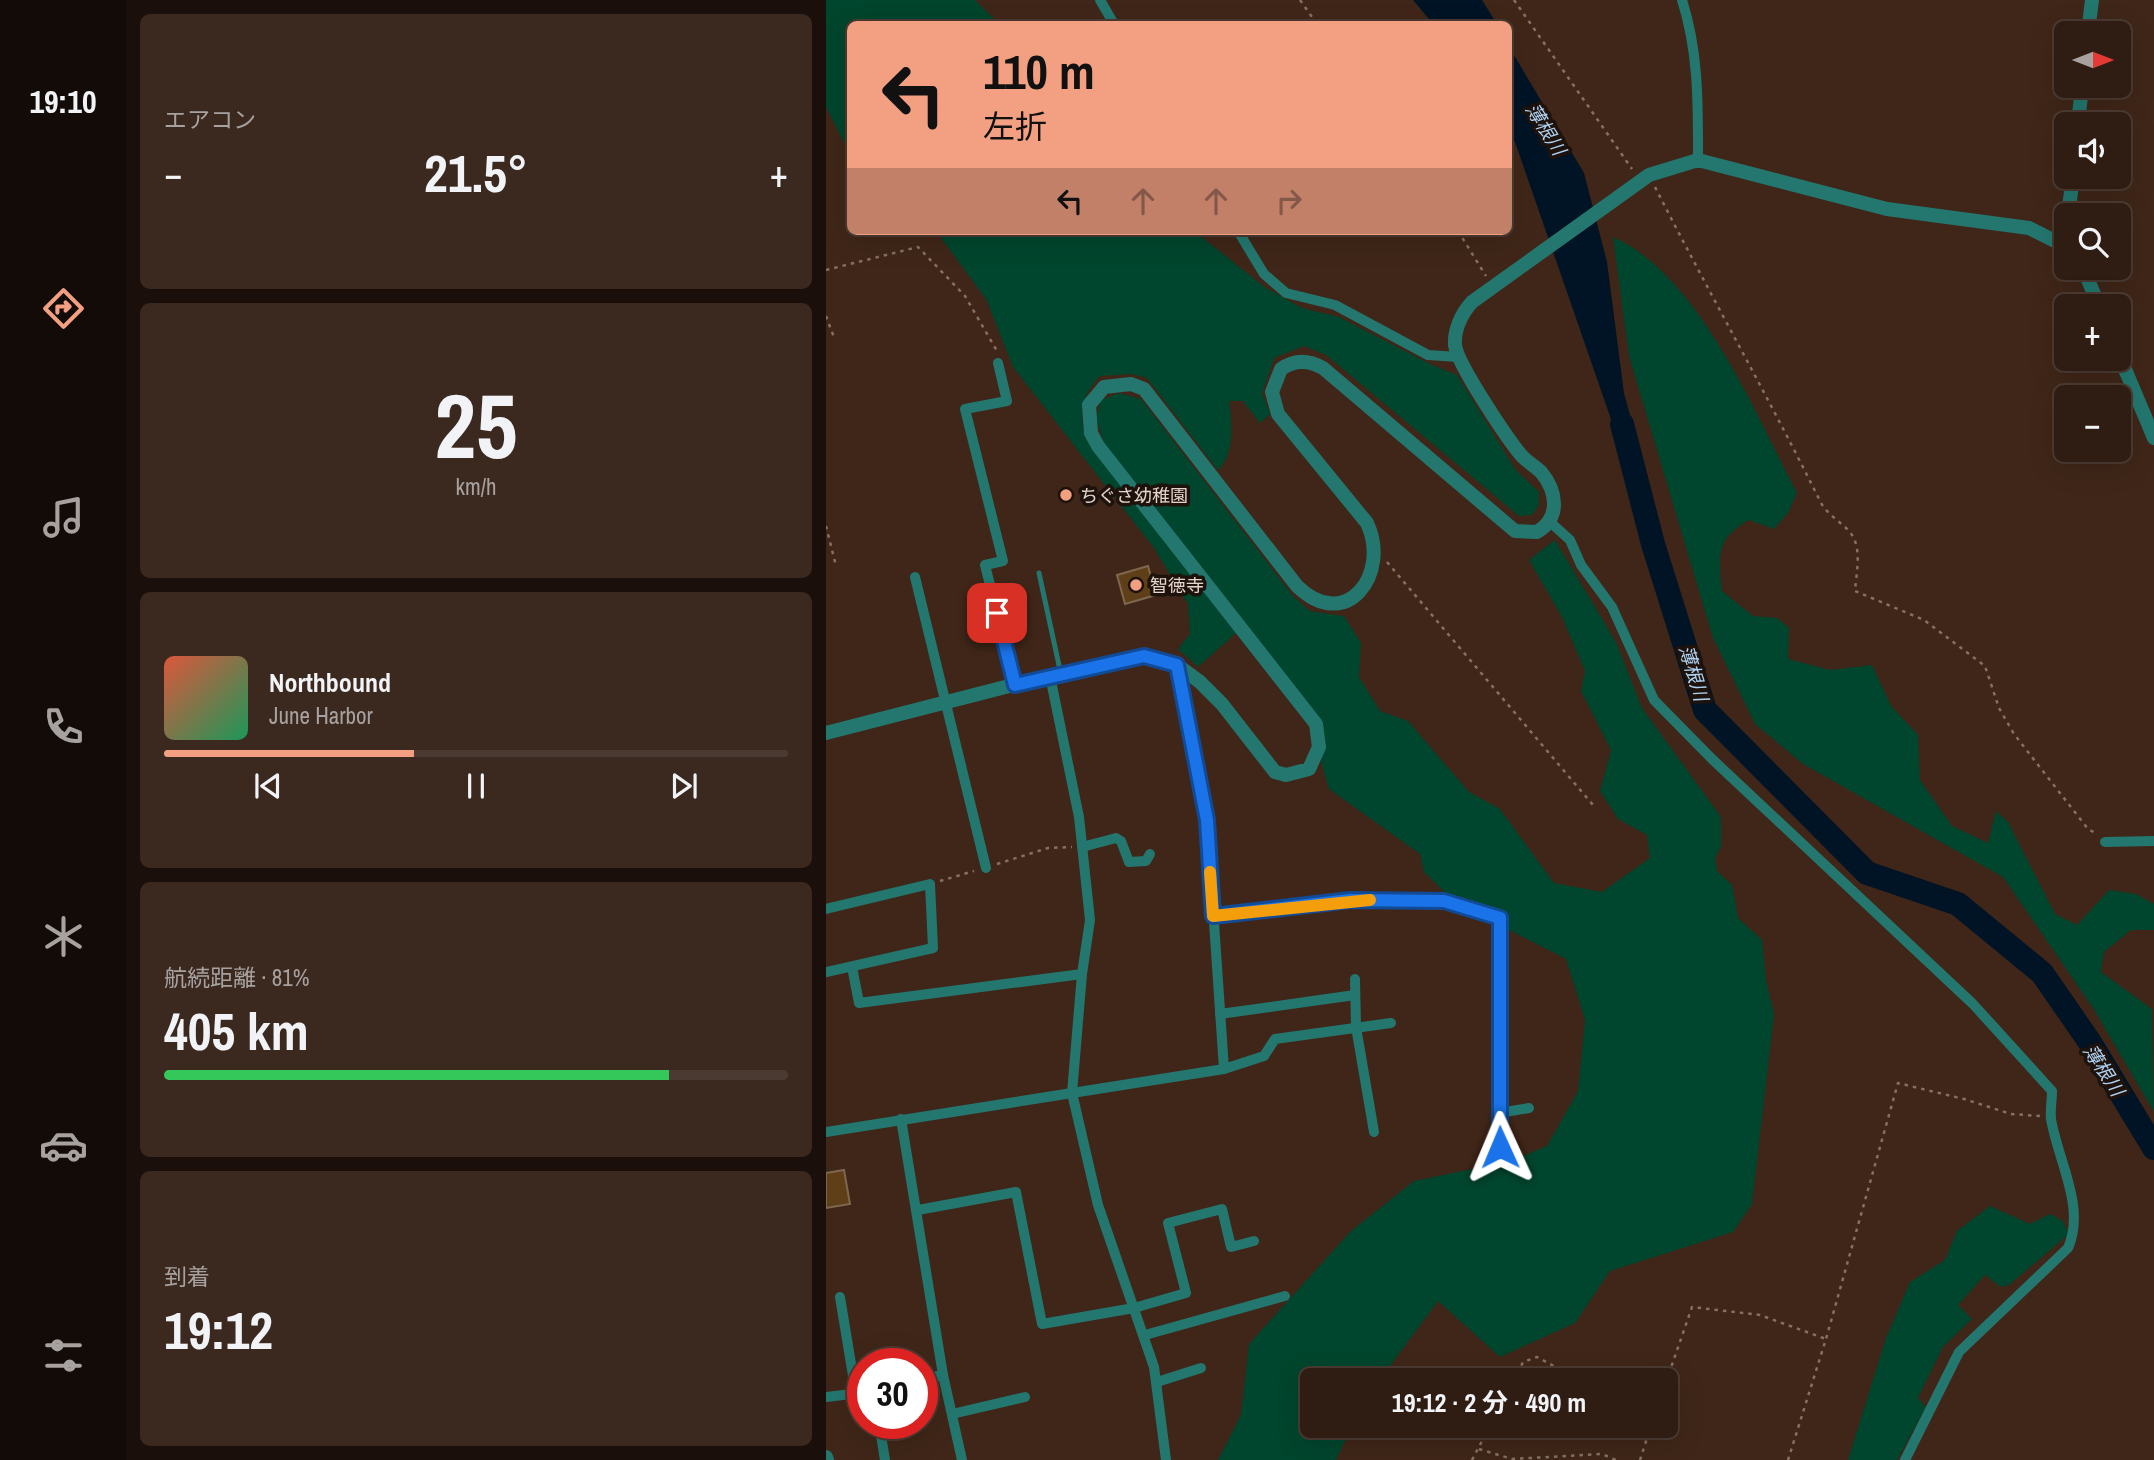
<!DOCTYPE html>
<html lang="ja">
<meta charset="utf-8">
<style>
:root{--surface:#2f1c12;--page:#3b2920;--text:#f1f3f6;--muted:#a7a19f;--line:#4a3a32;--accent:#f3a082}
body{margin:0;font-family:"Archivo Narrow","Noto Sans JP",sans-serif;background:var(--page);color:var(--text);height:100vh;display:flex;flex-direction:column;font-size:26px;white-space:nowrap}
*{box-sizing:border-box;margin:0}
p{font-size:23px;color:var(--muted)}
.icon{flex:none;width:38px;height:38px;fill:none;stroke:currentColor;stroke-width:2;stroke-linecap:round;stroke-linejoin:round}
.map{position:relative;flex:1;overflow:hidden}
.details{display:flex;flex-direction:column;gap:14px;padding:14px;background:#1a0f0a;width:700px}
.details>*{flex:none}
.banner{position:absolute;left:21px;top:21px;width:665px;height:214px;border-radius:10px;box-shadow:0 7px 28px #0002,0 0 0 2px var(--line);background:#f3a082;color:#111;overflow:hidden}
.needle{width:46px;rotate:90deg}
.controls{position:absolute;left:1228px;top:21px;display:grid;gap:14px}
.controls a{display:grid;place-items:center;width:77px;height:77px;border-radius:10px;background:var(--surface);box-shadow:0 7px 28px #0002,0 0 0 2px var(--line);font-size:35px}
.speed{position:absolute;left:21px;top:1348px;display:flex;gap:14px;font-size:35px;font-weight:700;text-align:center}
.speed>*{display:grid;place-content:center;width:91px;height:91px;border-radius:50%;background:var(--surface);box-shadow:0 7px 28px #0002,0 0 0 2px var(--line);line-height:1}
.speed .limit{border:10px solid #d22;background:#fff;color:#111}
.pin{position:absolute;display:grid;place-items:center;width:60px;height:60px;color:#fff;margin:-30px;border-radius:14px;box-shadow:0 4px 10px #0006}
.me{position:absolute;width:77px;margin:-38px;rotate:359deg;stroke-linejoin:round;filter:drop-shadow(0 0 5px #0008)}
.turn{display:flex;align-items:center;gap:24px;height:147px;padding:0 21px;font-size:32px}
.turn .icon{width:91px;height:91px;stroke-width:2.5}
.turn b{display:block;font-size:49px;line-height:60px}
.lanes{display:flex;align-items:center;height:66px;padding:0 21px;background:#0003;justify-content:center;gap:35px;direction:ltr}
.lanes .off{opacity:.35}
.big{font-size:52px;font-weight:700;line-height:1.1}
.details .tile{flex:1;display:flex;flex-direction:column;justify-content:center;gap:10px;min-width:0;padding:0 24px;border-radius:10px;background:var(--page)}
.details .dial{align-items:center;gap:0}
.dial b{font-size:91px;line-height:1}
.song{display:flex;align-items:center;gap:21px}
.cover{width:84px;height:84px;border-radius:10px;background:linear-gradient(135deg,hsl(10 70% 55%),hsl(150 70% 35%))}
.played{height:7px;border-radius:4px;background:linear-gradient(90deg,var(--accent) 40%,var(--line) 40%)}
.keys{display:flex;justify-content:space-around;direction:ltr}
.heat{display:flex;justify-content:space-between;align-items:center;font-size:38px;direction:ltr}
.charge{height:10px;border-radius:5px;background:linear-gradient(90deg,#34c759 81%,var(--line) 0)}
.trip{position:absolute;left:474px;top:1368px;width:378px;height:70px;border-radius:10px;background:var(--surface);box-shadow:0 7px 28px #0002,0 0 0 2px var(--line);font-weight:700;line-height:70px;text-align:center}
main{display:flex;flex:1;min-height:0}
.tab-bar{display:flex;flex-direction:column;width:126px;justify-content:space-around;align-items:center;background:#130b07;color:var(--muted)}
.tab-bar .icon{width:49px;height:49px}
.tab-bar .selected{color:var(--accent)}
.tab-bar b{font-size:32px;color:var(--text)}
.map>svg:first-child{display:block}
.green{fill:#00452d}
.water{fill:#011426}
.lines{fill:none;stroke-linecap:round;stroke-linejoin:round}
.river{stroke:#011426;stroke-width:24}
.building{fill:#5f3f18;stroke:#7e674f;stroke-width:2}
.path{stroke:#867065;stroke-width:2.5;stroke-dasharray:3.5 5;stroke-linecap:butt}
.service{stroke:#23776f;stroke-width:5}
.minor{stroke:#23776f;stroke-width:10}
.tertiary{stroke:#23776f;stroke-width:14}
.route-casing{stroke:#114b97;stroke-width:18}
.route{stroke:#1a73e8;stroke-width:12}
.slow{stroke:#f59e0b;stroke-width:12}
.poi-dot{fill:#f3a082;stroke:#1e120c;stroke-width:2.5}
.labels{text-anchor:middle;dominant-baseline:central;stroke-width:7;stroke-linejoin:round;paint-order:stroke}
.poi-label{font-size:18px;fill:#e6d5cc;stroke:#1e120c;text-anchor:start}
.water-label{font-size:19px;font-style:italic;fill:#afd2f2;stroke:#1e120c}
</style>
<main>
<nav class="tab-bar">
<b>19:10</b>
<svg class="icon selected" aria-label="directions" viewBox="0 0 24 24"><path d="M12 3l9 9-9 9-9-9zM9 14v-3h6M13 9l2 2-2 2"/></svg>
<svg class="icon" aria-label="music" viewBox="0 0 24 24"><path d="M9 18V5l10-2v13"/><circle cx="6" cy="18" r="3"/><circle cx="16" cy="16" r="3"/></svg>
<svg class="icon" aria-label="phone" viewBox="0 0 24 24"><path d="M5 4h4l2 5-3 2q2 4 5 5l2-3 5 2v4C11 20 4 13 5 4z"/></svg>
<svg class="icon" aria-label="climate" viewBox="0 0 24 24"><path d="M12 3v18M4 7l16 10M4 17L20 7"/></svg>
<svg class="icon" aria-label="car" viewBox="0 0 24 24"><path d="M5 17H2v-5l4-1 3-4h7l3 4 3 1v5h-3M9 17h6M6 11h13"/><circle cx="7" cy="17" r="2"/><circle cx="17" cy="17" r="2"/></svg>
<svg class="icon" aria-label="filters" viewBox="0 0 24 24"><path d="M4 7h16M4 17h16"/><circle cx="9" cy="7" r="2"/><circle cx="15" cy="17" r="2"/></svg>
</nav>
<section class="details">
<div class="tile"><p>エアコン</p>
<div class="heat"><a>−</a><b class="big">21.5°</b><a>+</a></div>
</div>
<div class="tile dial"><b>25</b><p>km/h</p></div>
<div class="tile">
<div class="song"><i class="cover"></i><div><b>Northbound</b><p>June Harbor</p></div></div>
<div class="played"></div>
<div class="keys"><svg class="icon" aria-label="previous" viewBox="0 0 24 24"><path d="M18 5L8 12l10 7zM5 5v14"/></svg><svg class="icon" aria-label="pause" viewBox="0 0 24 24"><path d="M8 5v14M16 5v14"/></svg><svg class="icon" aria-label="next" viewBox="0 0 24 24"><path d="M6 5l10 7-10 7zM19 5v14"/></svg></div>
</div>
<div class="tile"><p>航続距離 · 81%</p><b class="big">405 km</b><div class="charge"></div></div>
<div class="tile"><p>到着</p><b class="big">19:12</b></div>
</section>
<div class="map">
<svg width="1328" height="1460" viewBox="0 0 1328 1460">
<rect width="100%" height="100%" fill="#3f2618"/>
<!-- green -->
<g class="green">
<polygon points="0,0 149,0 173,24 24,24 24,154 0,107"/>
<path d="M 110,231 L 368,231 L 440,288 L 476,308 L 513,317 L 604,364 L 631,375 L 689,469 L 713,492 L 713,505 L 706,515 L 693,516 L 500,355 L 478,346 L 448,358 L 436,393 L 444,414 L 434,423 L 417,401 L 403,401 C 406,424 409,453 392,470 L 321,378 L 306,374 L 274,376 C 255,396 253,413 260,439 L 410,633 L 372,667 L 352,649 L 364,634 L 362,604 L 328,548 L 187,367 L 160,299 Z"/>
<path d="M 787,237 C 872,274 929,413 971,493 L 962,513 L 948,529 L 923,520 C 890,538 892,557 896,591 L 927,616 L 951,618 L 963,628 L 962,659 L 1004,670 L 1046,665 L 1065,706 L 1092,735 L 1094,780 L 1126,826 L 1162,843 L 1170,811 L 1182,822 L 1229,914 L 1251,925 L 1283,890 L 1310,894 L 1328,904 L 1328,930 L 1305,930 L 1278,952 L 1275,972 L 1326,1009 L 1328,1112 L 1267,1008 L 1177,877 L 977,764 L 929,724 L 887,638 L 803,356 Z"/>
<polygon points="293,393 315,399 467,596 484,611 518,616 535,643 533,677 554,711 582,721 643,792 674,809 728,883 776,892 824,858 821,835 792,819 774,791 785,750 755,691 759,671 736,617 703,560 729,540 790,642 816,708 895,817 895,847 889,858 891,871 906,885 912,918 936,940 940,981 948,1014 926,1204 907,1232 784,1271 749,1323 674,1357 612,1301 553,1381 486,1381 486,1426 526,1426 510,1460 392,1460 415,1415 423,1344 525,1231 588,1181 685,1161 721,1146 752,1091 759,1020 740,959 630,903 598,872 594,854 503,789 495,762 499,737 495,721 278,443 270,418 275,400"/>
<polygon points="1164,1206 1204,1224 1224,1214 1237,1221 1243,1234 1183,1285 1175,1287 1159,1275 1132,1305 1146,1319 1117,1347 1092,1398 1100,1407 1071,1460 1022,1460 1060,1338 1084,1282 1119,1260 1131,1231"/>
</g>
<!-- water -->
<g class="water">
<polygon points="587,0 656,0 671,24 607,24"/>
<polygon points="682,45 758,173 781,262 798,393 816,459 796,451 689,142 683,133"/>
</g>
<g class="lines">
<!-- river -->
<polyline class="river" points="796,424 827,544 879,710 1041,873 1132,904 1216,973 1263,1041 1328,1148"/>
</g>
<!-- building -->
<g class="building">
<polygon points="322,566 330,595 299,604 291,575"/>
<polygon points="18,1170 24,1204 0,1208 0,1173"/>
</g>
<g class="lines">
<!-- path -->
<g class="path">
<polyline points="474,0 491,24"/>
<polyline points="688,0 806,169"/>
<path d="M 829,187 C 883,293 942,396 995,503 C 1004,518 1018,523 1026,535 C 1036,550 1030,575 1029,591 L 1098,620 L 1159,666 L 1173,708 L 1188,734 L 1262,829 L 1271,834"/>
<polyline points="632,231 660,276"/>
<polyline points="0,270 92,247 139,296 171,351"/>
<polyline points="0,316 9,340"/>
<polyline points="0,526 10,566"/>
<polyline points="561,562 767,805"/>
<polyline points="171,864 222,848 246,847"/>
<polyline points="114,881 148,871"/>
<polyline points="688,1381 697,1362 711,1357 739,1372 772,1368 816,1381"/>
<polyline points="840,1382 866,1307 934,1315 1000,1339"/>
<polyline points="653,1449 686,1459 776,1454 790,1460"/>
<polyline points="646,1460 664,1426"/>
<polyline points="814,1460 825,1426"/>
<polyline points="962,1460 1000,1339 1072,1083 1138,1099 1185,1114 1214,1116"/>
</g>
<!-- service -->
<polyline class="service" points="213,573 234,670"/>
<!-- minor -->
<g class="minor">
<polyline points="274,0 288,24"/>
<path d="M 856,0 C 873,53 872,105 872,160"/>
<polyline points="412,231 438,274 460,293 509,305 602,355 632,357"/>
<polyline points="172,363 181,401 139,409 177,561 159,565 189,685"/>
<path d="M 724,522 L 744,540 L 755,565 L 786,607 L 828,700 L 886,759 L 1147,1004 L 1226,1091 C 1226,1100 1224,1110 1225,1119 C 1232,1161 1260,1207 1242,1248 L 1133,1352 L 1079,1460"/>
<polyline points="89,577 160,868"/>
<polyline points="351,665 381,820 398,1069"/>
<polyline points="224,676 253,817 264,920 256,974 246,1093 272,1205 328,1367 340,1460"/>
<polyline points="1279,842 1328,841"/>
<polyline points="256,847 290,838 295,841 303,862 320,861 324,854"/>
<polyline points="0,909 104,884 107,948 0,972"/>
<polyline points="387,916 524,900 618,901 674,918 674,1147"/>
<polyline points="26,967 33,1003 256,974"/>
<polyline points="529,979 530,1027 548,1132"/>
<polyline points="394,1014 529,995"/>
<polyline points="673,1113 703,1108"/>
<polyline points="75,1119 117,1375 136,1460"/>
<polyline points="0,1132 398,1069 438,1056 449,1039 565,1023"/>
<polyline points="92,1210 190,1192 216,1324 308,1308 360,1293 342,1223 396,1209 405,1247 428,1241"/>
<polyline points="14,1297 30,1394"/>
<polyline points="319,1335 459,1296"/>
<polyline points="96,1379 117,1375"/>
<polyline points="331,1382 375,1368"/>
<polyline points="0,1397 34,1393"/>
<polyline points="126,1414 199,1397"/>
<polyline points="53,1423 59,1460"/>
</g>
<!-- tertiary -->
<g class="tertiary">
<polyline points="1262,33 1266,0"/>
<polyline points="1252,124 1256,86"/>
<polyline points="1242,215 1247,177"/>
<polyline points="1257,268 1273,306"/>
<polyline points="1293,355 1328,438"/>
<path d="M 0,733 L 230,674 L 319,656 L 351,665 L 374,682 L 396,704 L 449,772 L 460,775 L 483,769 L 493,747 L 490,724 L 272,446 L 265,433 L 263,405 L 278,387 L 305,384 L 318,389 L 471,586 C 520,634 565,574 541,523 L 452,414 L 446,392 L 455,369 C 469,359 483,360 497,368 L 689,531 L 711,532 C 735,518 731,491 715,472 C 709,466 701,462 695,455 C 681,438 631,364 629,345 C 628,329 636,313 646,302 L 823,175 L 872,160 L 1061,209 L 1203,228 L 1241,247"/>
<polyline points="0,1457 1,1460"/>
</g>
</g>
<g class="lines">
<!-- route casing -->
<g class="route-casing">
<polyline id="route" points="171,613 189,685 318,656 351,665 381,820 387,916 524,900 618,901 674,918 674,1147"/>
</g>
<!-- route -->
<use href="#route" class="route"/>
<!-- slow -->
<polyline class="slow" points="384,872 387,916 544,900"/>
</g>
<!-- markers -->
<g class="poi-dot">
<circle cx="240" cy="495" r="7"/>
<circle cx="310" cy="585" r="7"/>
</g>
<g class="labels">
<!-- poi labels -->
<g class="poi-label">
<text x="254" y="495">ちぐさ幼稚園</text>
<text x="324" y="585">智徳寺</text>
</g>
<!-- water labels -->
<g class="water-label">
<text transform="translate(720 129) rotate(58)">薄根川</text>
<text transform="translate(868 673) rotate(73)">薄根川</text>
<text transform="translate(1278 1070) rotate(57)">薄根川</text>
</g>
</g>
</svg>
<div class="controls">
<a><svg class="needle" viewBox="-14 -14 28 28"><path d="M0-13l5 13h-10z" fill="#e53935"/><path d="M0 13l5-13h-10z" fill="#a7a19f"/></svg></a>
<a><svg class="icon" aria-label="sound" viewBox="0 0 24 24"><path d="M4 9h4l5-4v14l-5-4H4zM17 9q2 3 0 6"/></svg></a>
<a><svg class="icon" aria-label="search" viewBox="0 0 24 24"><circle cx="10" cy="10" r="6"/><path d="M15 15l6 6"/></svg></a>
<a>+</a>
<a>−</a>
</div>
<div class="speed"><div class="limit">30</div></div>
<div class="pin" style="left:171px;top:613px;background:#d93025"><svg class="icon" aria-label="arrive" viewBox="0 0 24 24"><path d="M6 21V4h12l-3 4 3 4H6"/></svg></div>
<svg class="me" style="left:674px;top:1147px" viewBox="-20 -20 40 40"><path d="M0-17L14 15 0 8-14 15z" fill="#1a73e8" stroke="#fff" stroke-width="4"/></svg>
<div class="trip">19:12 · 2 分 · 490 m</div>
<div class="banner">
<div class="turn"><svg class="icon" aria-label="left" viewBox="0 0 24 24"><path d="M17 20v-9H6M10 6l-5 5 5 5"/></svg><div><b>110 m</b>左折</div></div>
<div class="lanes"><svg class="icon" aria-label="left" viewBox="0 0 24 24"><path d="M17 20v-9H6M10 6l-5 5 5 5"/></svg><svg class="icon off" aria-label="ahead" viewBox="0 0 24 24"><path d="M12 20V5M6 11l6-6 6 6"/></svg><svg class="icon off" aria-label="ahead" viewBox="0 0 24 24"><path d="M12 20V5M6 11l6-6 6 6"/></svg><svg class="icon off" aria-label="right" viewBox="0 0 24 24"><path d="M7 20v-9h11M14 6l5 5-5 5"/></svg></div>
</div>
</div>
</main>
